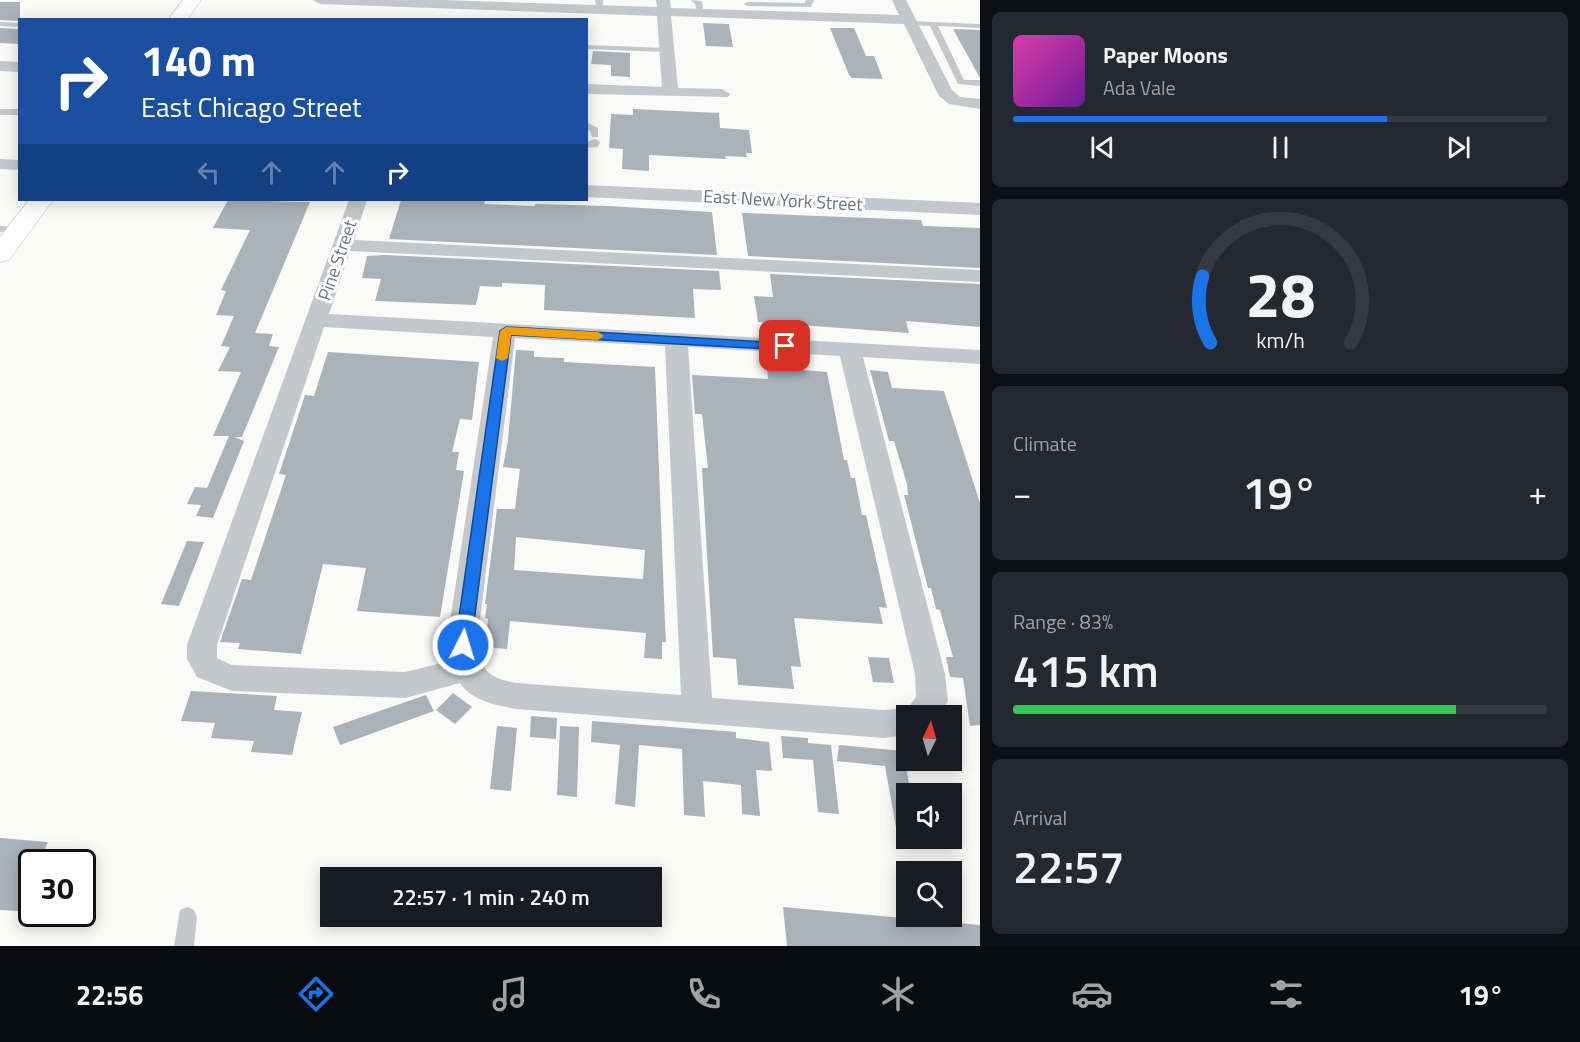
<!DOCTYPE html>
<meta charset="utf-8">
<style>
:root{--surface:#171b24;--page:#242831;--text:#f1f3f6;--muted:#9ea1a6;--line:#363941;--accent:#1a73e8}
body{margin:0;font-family:"Titillium Web",sans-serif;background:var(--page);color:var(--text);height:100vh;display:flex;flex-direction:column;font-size:22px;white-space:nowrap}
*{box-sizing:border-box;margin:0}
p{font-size:20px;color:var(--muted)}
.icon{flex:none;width:33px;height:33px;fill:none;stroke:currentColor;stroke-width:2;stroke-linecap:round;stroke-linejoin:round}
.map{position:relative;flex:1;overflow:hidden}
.sheet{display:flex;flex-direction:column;gap:12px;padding:12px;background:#0d0f14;width:600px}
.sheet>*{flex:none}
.hud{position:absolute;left:18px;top:18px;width:570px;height:183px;border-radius:0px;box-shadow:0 3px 15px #0003;background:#1a4fa0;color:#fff;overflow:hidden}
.needle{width:39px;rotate:5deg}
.buttons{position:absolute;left:896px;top:705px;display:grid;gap:12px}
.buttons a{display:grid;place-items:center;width:66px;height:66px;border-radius:0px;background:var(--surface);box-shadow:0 3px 15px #0003;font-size:30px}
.speed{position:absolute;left:18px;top:849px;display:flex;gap:12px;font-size:30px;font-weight:700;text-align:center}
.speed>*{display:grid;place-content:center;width:78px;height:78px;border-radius:50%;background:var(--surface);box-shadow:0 3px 15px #0003;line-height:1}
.speed .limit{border:3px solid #111;border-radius:9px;background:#fff;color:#111}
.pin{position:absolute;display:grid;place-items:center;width:51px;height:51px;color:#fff;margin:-26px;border-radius:12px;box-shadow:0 3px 9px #0006}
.me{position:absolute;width:66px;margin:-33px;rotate:5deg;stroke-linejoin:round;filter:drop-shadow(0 0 4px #0008)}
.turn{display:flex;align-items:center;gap:21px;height:126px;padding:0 24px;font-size:27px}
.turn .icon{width:78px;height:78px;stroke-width:2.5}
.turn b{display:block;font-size:42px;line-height:51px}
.lanes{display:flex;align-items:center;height:57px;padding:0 24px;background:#0003;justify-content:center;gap:30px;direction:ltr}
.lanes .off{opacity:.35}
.big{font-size:45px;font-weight:600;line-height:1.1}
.sheet .tile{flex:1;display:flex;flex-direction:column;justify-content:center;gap:9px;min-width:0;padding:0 21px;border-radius:9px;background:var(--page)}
.sheet .dial{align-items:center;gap:0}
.dial svg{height:156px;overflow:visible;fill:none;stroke:var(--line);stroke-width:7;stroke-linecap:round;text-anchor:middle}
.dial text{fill:var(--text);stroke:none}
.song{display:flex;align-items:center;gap:18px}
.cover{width:72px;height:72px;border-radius:9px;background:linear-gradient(135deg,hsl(320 70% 55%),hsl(280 70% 35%))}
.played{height:6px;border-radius:3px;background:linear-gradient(90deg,var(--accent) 70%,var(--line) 70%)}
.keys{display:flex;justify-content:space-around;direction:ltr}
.heat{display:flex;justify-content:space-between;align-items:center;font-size:33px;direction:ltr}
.charge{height:9px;border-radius:4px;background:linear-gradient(90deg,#34c759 83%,var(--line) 0)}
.trip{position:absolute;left:320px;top:867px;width:342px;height:60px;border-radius:0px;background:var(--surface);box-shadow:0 3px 15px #0003;font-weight:600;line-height:60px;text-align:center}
.dock{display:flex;height:96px;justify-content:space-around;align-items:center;background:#090b0e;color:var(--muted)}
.dock .icon{width:42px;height:42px}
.dock .current{color:var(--accent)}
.dock b{font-size:27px;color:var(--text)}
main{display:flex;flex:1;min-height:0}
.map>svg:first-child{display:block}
.building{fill:#aab3b9;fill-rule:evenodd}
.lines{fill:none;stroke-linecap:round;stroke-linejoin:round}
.secondary-casing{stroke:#b3babf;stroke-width:1}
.lane{fill:#c3c8cc;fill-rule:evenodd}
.street{fill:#c3c8cc;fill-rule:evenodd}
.secondary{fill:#fff;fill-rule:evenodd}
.route{fill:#1a73e8;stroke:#114b97;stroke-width:1.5}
.slow{fill:#f59e0b}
.labels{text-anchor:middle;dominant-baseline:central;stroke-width:6;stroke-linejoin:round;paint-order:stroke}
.far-street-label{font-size:18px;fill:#657683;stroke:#fff}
</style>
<main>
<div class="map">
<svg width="980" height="946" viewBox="0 0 980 946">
<rect width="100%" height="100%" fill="#fafaf8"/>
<!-- building -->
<g class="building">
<polygon points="0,2 20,2 20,21 0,20"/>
<polygon points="703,23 729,24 733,47 706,46"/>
<polygon points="0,28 20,29 20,44 0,43"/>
<polygon points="830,28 854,28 866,56 874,56 883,79 852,78 849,75"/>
<polygon points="953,29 980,30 980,78"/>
<polygon points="593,51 630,53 630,77 611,76 611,65 591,64"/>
<polygon points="633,109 719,113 720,128 749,130 752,153 746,153 747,157 725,156 726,159 649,155 649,171 622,169 623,149 609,148 611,114 633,115"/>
<polygon points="228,200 310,202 255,333 273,334 269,346 279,347 242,437 235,437 244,441 213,518 196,516 201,505 187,504 195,487 207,488 229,436 213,436 241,372 218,371 230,347 221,346 234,316 216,315 226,291 221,290 250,230 213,228"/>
<polygon points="401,200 485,201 484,204 535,206 535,204 607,206 712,212 717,255 389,239"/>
<polygon points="742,213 921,220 923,226 980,228 980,268 748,256"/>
<polygon points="385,255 719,271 721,290 693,289 695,318 544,310 545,285 502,283 502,287 480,286 476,305 375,301 381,279 362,278 367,256"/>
<polygon points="770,274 980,284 980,327 906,321 909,333 758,322 754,296 773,297"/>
<path d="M 516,350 L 534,351 L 534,357 L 564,358 L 564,362 L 655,367 L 665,624 L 666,642 L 662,642 L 662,659 L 644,658 L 646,633 L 510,621 L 507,649 L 486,647 L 488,619 L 485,618 L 487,604 L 485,604 L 497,509 L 515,509 L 520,469 L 503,467 L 508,440 ZM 516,537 L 645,550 L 643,579 L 514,570 Z"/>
<polygon points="328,352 479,362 472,420 460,419 452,452 459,452 456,470 464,471 440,617 357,611 366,568 323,564 301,654 238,649 240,643 220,642 242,579 251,580 286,475 279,474 305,395 314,396"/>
<polygon points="767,367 827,372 844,460 847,460 851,478 855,478 862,515 866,515 887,608 879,607 883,624 794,618 801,667 791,666 794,689 738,685 736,659 713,657 702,468 708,468 702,414 695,414 692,375 768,379"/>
<polygon points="870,370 888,372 892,388 944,391 980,503 980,725 970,726 963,678 950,677 946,657 953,657 940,610 936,609 931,588 928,588 904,495 908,495 907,484 894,441 889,441"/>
<polygon points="187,541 204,542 179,606 161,604"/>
<polygon points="868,657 889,658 894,683 873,682"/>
<polygon points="191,691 277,696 274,710 302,712 292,755 251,752 254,741 211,738 215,723 181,721"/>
<polygon points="453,693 472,707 455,724 436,710"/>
<polygon points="426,695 434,711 340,745 333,727"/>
<polygon points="531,716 557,718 556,739 530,737"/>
<polygon points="592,721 736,732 736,738 769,742 772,771 756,770 760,816 742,814 741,785 703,781 705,817 684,815 682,749 639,745 635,807 615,804 620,745 591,742"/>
<polygon points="497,726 517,728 511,791 490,789"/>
<polygon points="560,726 579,727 577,797 557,795"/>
<polygon points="781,736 808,738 808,743 831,745 839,814 818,812 813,760 783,758"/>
<polygon points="839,745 903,751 911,794 906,794 906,833 897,833 885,766 837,761"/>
<polygon points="0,838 48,842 39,862 32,862 32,881 19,911 0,910"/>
<polygon points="783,907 980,925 980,946 787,946"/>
</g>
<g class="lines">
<!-- secondary casing -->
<g class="secondary-casing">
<g id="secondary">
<polygon points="183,0 201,0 187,20 168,20"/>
<polygon points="29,200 53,200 9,260 0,262 0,237"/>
</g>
</g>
<!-- lane -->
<g class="lane">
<polygon points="595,0 603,0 603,11 597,11"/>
<polygon points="691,0 702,1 704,15 698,15 695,4"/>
<polygon points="806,0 814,0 811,7 748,6 744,4 748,2 805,3"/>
<polygon points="908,21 980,24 980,28 938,26 964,80 980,80 980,86 958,84 930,26 911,25 908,25"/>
<polygon points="0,22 20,23 20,27 0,26"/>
<polygon points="586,45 667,48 671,50 667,52 586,49"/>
<rect x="0" y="109" width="20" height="6"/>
<polygon points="586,122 598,128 598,137 592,137 590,131 586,129"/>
<polygon points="595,139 600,142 598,147 586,148 586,142"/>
<polygon points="0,226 18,227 23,230 18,233 0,232"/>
<polygon points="187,907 194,910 197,917 194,946 174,946 180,910"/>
</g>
<!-- street -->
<g class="street">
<polygon points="313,0 443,0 657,7 656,0 670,0 671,8 899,15 892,0 906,0 952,90 960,97 980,99 980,109 949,104 939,96 904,24 671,16 678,88 722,89 730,94 728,97 586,94 586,84 662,87 657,16 320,4"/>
<polygon points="0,61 20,62 20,72 0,71"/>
<polygon points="0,159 20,160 20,170 0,169"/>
<polygon points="586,185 980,203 980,215 586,197"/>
<path d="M 349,200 L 367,200 L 354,240 L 980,270 L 980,282 L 350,251 L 329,314 L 980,350 L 980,364 L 863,357 L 945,674 L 948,701 L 939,716 L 906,716 L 906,735 L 884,738 L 516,709 C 496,705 472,701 460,683 L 405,698 L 232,691 L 197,677 L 187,659 L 187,645 ZM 324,327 L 493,337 L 448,635 L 450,661 L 405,672 L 232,665 L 217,658 L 217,645 ZM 515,338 L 665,346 L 681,695 L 516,683 C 483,677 480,667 478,635 ZM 688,347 L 840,356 L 915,674 L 916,697 L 908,708 L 884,710 L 712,698 Z"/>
</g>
<!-- secondary -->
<use href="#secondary" class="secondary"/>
</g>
<!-- route -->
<polygon class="route" points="506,327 785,343 791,346 785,350 511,335 471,645 463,652 455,645 500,331"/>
<!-- slow -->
<polygon class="slow" points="506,327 598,332 604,336 598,340 511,335 508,358 502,361 496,358 500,331"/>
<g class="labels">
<!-- far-street labels -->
<g class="far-street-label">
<text transform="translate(783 200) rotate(3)">East New York Street</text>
<text transform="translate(337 260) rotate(-71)">Pine Street</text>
</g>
</g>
</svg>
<div class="buttons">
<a><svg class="needle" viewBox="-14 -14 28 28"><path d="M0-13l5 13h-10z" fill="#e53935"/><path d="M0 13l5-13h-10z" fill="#9ea1a6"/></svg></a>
<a><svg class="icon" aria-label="sound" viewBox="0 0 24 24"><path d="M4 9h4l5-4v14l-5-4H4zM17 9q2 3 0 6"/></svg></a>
<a><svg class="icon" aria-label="search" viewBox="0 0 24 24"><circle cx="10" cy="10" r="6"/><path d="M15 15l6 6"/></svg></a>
</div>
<div class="speed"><div class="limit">30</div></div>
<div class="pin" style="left:785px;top:346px;background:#d93025"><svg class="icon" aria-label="arrive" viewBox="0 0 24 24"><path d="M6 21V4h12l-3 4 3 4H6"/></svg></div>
<svg class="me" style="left:463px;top:645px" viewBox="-20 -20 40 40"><circle r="17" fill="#1a73e8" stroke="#fff" stroke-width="3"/><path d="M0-11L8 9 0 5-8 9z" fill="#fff"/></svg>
<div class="trip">22:57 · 1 min · 240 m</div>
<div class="hud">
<div class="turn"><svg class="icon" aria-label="right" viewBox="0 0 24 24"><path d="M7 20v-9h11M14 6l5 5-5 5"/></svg><div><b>140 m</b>East Chicago Street</div></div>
<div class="lanes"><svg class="icon off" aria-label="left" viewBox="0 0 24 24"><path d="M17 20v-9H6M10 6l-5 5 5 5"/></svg><svg class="icon off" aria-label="ahead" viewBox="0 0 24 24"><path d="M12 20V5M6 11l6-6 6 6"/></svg><svg class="icon off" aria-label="ahead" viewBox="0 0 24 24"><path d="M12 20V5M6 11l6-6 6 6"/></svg><svg class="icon" aria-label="right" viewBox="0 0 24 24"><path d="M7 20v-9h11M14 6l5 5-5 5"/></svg></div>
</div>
</div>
<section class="sheet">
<div class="tile">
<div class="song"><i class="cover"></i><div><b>Paper Moons</b><p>Ada Vale</p></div></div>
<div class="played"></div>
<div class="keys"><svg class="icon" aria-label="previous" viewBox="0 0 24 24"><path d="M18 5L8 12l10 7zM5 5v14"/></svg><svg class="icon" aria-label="pause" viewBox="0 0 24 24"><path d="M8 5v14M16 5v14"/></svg><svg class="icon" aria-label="next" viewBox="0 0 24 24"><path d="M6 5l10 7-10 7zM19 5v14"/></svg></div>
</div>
<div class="tile dial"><svg viewBox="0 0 100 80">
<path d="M14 69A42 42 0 1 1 86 69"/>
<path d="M14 69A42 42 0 0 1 10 35" stroke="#1a73e8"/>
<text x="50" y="56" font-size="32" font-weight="700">28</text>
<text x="50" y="72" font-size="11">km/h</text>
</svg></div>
<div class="tile"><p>Climate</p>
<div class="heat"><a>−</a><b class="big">19°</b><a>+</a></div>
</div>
<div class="tile"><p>Range · 83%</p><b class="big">415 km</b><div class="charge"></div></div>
<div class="tile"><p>Arrival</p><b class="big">22:57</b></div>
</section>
</main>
<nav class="dock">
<b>22:56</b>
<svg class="icon current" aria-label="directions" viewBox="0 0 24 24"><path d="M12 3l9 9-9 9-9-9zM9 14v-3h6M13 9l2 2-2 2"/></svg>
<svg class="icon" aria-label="music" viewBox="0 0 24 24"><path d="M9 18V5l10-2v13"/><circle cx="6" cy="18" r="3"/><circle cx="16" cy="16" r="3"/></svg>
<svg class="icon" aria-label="phone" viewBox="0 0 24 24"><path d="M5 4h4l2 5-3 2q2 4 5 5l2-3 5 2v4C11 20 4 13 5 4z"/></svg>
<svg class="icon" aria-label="climate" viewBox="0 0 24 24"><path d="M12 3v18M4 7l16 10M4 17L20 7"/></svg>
<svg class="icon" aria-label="car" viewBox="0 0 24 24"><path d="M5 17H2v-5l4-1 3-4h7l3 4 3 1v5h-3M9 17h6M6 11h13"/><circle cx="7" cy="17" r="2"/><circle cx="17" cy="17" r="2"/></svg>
<svg class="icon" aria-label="filters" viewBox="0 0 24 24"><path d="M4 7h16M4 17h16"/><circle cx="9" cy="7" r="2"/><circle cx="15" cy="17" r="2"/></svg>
<b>19°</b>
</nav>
